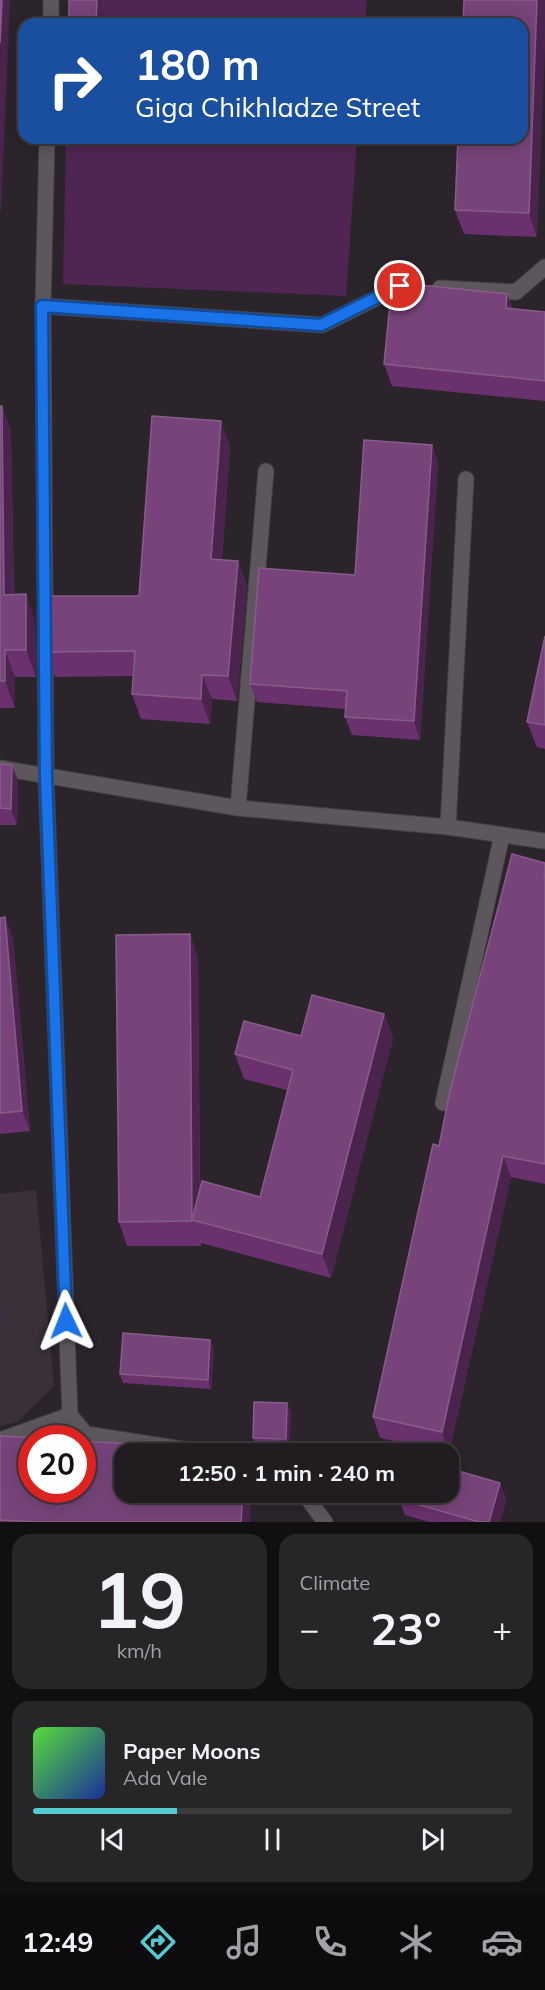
<!DOCTYPE html>
<meta charset="utf-8">
<style>
:root{--surface:#201c20;--page:#282529;--text:#f1f3f6;--muted:#a2a1a5;--line:#3d3a3e;--accent:#52ccd0}
body{margin:0;font-family:Mulish,sans-serif;background:var(--page);color:var(--text);height:100vh;display:flex;flex-direction:column;font-size:22px;white-space:nowrap}
*{box-sizing:border-box;margin:0}
p{font-size:20px;color:var(--muted)}
.icon{flex:none;width:33px;height:33px;fill:none;stroke:currentColor;stroke-width:2;stroke-linecap:round;stroke-linejoin:round}
.map{position:relative;height:1522px;overflow:hidden}
.details{display:flex;flex-direction:column;gap:12px;padding:12px;background:#120f12;flex:1}
.details>*{flex:none}
.guide{position:absolute;left:18px;top:18px;width:510px;height:126px;border-radius:18px;box-shadow:0 3px 15px #0003,0 0 0 2px var(--line);background:#1a4fa0;color:#fff;overflow:hidden}
.speed{position:absolute;left:18px;top:1425px;display:flex;gap:12px;font-size:30px;font-weight:700;text-align:center}
.speed>*{display:grid;place-content:center;width:78px;height:78px;border-radius:50%;background:var(--surface);box-shadow:0 3px 15px #0003,0 0 0 2px var(--line);line-height:1}
.speed .limit{border:9px solid #d22;background:#fff;color:#111}
.pin{position:absolute;display:grid;place-items:center;width:51px;height:51px;color:#fff;margin:-26px;border:3px solid #fff;border-radius:50%;box-shadow:0 2px 6px #0007}
.me{position:absolute;width:66px;margin:-33px;rotate:358deg;stroke-linejoin:round;filter:drop-shadow(0 0 4px #0008)}
.turn{display:flex;align-items:center;gap:21px;height:126px;padding:0 18px;font-size:27px}
.turn .icon{width:78px;height:78px;stroke-width:2.5}
.turn b{display:block;font-size:42px;line-height:51px}
.big{font-size:45px;font-weight:700;line-height:1.1}
.details .tile{flex:1;display:flex;flex-direction:column;justify-content:center;gap:9px;min-width:0;padding:0 21px;border-radius:18px;background:var(--page)}
.details .dial{align-items:center;gap:0}
.dial b{font-size:78px;line-height:1}
.song{display:flex;align-items:center;gap:18px}
.cover{width:72px;height:72px;border-radius:9px;background:linear-gradient(135deg,hsl(110 70% 55%),hsl(230 70% 35%))}
.played{height:6px;border-radius:3px;background:linear-gradient(90deg,var(--accent) 30%,var(--line) 30%)}
.keys{display:flex;justify-content:space-around;direction:ltr}
.heat{display:flex;justify-content:space-between;align-items:center;font-size:33px;direction:ltr}
.details .tiles{flex:1;display:grid;gap:12px;grid-template-columns:1fr 1fr}
.tile:last-child{grid-column:span 2}
.trip{position:absolute;left:114px;top:1443px;width:345px;height:60px;border-radius:18px;background:var(--surface);box-shadow:0 3px 15px #0003,0 0 0 2px var(--line);font-weight:700;line-height:60px;text-align:center}
.tabs{display:flex;height:96px;justify-content:space-around;align-items:center;background:#0d0b0d;color:var(--muted)}
.tabs .icon{width:42px;height:42px}
.tabs .current{color:var(--accent)}
.tabs b{font-size:27px;color:var(--text)}
.map>svg:first-child{display:block}
.built{fill:#3a303a}
.green{fill:#4f2651}
.lines{fill:none;stroke-linecap:round;stroke-linejoin:round}
.service-casing{stroke:#444044;stroke-width:17}
.service{stroke:#5d575d;stroke-width:15}
.wall{fill:#6a316e}
.shaded-wall{fill:#4b244e}
.building{fill:#77437a;stroke:#875c8a;stroke-width:1.5}
.route-casing{stroke:#114b97;stroke-width:15}
.route{stroke:#1a73e8;stroke-width:10}
</style>
<div class="map">
<svg width="545" height="1522" viewBox="0 0 545 1522">
<rect width="100%" height="100%" fill="#2b252b"/>
<!-- built -->
<polygon class="built" points="36,1190 54,1386 17,1422 0,1426 0,1194"/>
<!-- green -->
<g class="green">
<polygon points="69,0 367,0 365,24 68,24"/>
<polygon points="66,138 357,138 346,296 63,284"/>
</g>
<g class="lines">
<!-- service casing -->
<g class="service-casing">
<g id="service">
<polyline points="51,24 51,0"/>
<polyline points="440,288 516,292 545,267"/>
<polyline points="43,306 322,325 401,286 410,287"/>
<polyline points="0,768 238,808 448,827 545,841"/>
<polyline points="238,808 266,471"/>
<polyline points="448,827 466,479"/>
<polyline points="443,1103 502,835"/>
<polyline points="70,1415 86,1434 214,1454"/>
<polyline points="0,1440 70,1415 46,777 43,306 47,138"/>
<polyline points="303,1492 325,1522"/>
</g>
</g>
<!-- service -->
<use href="#service" class="service"/>
</g>
<!-- wall -->
<g class="wall">
<polygon points="464,0 537,237 464,234 455,210"/>
<polygon points="507,294 513,309 545,312 545,401 392,386 384,364"/>
<polygon points="0,406 2,406 11,433 14,595 35,621 36,677 15,677 15,708 0,708"/>
<polygon points="432,445 438,463 420,740 352,735 345,717 346,709 257,702 250,684 355,575"/>
<polygon points="230,446 222,560 238,561 247,586 237,701 212,699 210,724 141,719 132,694 133,676 55,677 46,652 139,596"/>
<polygon points="545,636 545,749 537,747 527,722"/>
<polygon points="0,764 18,781 17,825 0,825"/>
<polygon points="545,863 545,1184 511,1177 449,1453 380,1438 373,1417 439,1146"/>
<polygon points="0,918 13,938 30,1131 0,1134"/>
<polygon points="190,934 198,959 200,1189 260,1197 287,1090 244,1079 235,1054 384,1014 393,1038 331,1278 201,1243 201,1246 127,1246 119,1222"/>
<polygon points="210,1340 214,1349 211,1389 123,1383 120,1374"/>
<polygon points="291,1412 289,1448 256,1447 253,1438"/>
<polygon points="0,1436 250,1522 0,1522"/>
<polygon points="500,1483 506,1500 500,1522 429,1522 405,1515 399,1499"/>
</g>
<!-- shaded-wall -->
<g class="shaded-wall">
<polygon points="2,0 10,0 1,213 0,209 0,43"/>
<polygon points="97,0 101,0 100,24 96,24"/>
<polygon points="537,0 545,0 545,50 537,237 529,213"/>
<polygon points="507,294 515,315 506,308"/>
<polygon points="2,406 11,433 14,621 4,595"/>
<polygon points="221,421 230,446 220,584 211,559"/>
<polygon points="432,445 438,463 420,740 414,721"/>
<polygon points="238,561 247,586 237,701 228,676"/>
<polygon points="26,594 35,621 36,677 26,650"/>
<polygon points="5,650 15,677 15,708 5,681"/>
<polygon points="202,675 212,699 210,724 201,699"/>
<polygon points="12,765 18,781 17,825 11,809"/>
<polygon points="5,917 13,938 30,1131 22,1111"/>
<polygon points="190,934 198,959 200,1222 192,1220 201,1246 192,1221"/>
<polygon points="384,1014 393,1038 331,1278 322,1254"/>
<polygon points="503,1156 511,1177 449,1453 442,1432"/>
<polygon points="0,1302 2,1326 0,1321"/>
<polygon points="210,1340 214,1349 211,1389 208,1380"/>
<polygon points="287,1403 291,1412 289,1448 286,1439"/>
<polygon points="500,1483 506,1500 500,1522 489,1522"/>
<polygon points="243,1492 252,1492 250,1522 241,1522"/>
</g>
<!-- building -->
<g class="building">
<polygon points="0,0 2,0 0,43"/>
<polygon points="69,0 97,0 96,24 69,24"/>
<polygon points="464,0 537,0 529,213 455,210 458,138 522,138 522,24 463,24"/>
<polygon points="392,282 507,294 506,308 545,312 545,381 384,364"/>
<polygon points="0,406 2,406 4,595 26,594 26,650 5,650 5,681 0,681"/>
<polygon points="152,416 221,421 211,559 238,561 228,676 202,675 201,699 132,694 135,651 46,652 46,596 139,596"/>
<polygon points="364,440 432,445 414,721 345,717 347,691 250,684 259,568 355,575"/>
<polygon points="545,636 545,725 527,722"/>
<polygon points="0,764 12,765 11,809 0,808"/>
<polygon points="512,854 545,863 545,873 544,877 545,877 545,1164 503,1156 442,1432 373,1417 433,1144 439,1146 450,1091"/>
<polygon points="5,917 22,1111 0,1113 0,918"/>
<polygon points="190,934 192,1221 119,1222 116,935"/>
<polygon points="312,995 384,1014 322,1254 192,1220 202,1181 260,1197 293,1070 235,1054 244,1021 301,1036"/>
<polygon points="123,1333 210,1340 208,1380 120,1374"/>
<polygon points="254,1402 287,1403 286,1439 253,1438"/>
<polygon points="0,1436 35,1438 32,1438 32,1490 82,1490 82,1441 245,1451 245,1454 124,1454 124,1492 243,1492 241,1522 37,1522 0,1520"/>
<polygon points="448,1468 500,1483 489,1522 479,1522 399,1499 401,1492 448,1492"/>
</g>
<g class="lines">
<!-- route casing -->
<g class="route-casing">
<polyline id="route" points="66,1321 46,777 42,306 321,325 400,286"/>
</g>
<!-- route -->
<use href="#route" class="route"/>
</g>
</svg>
<div class="speed"><div class="limit">20</div></div>
<div class="pin" style="left:400px;top:286px;background:#d93025"><svg class="icon" aria-label="arrive" viewBox="0 0 24 24"><path d="M6 21V4h12l-3 4 3 4H6"/></svg></div>
<svg class="me" style="left:66px;top:1321px" viewBox="-20 -20 40 40"><path d="M0-17L14 15 0 8-14 15z" fill="#1a73e8" stroke="#fff" stroke-width="4"/></svg>
<div class="trip">12:50 · 1 min · 240 m</div>
<div class="guide">
<div class="turn"><svg class="icon" aria-label="right" viewBox="0 0 24 24"><path d="M7 20v-9h11M14 6l5 5-5 5"/></svg><div><b>180 m</b>Giga Chikhladze Street</div></div>
</div>
</div>
<section class="details">
<div class="tiles">
<div class="tile dial"><b>19</b><p>km/h</p></div>
<div class="tile"><p>Climate</p>
<div class="heat"><a>−</a><b class="big">23°</b><a>+</a></div>
</div>
<div class="tile">
<div class="song"><i class="cover"></i><div><b>Paper Moons</b><p>Ada Vale</p></div></div>
<div class="played"></div>
<div class="keys"><svg class="icon" aria-label="previous" viewBox="0 0 24 24"><path d="M18 5L8 12l10 7zM5 5v14"/></svg><svg class="icon" aria-label="pause" viewBox="0 0 24 24"><path d="M8 5v14M16 5v14"/></svg><svg class="icon" aria-label="next" viewBox="0 0 24 24"><path d="M6 5l10 7-10 7zM19 5v14"/></svg></div>
</div>
</div>
</section>
<nav class="tabs">
<b>12:49</b>
<svg class="icon current" aria-label="directions" viewBox="0 0 24 24"><path d="M12 3l9 9-9 9-9-9zM9 14v-3h6M13 9l2 2-2 2"/></svg>
<svg class="icon" aria-label="music" viewBox="0 0 24 24"><path d="M9 18V5l10-2v13"/><circle cx="6" cy="18" r="3"/><circle cx="16" cy="16" r="3"/></svg>
<svg class="icon" aria-label="phone" viewBox="0 0 24 24"><path d="M5 4h4l2 5-3 2q2 4 5 5l2-3 5 2v4C11 20 4 13 5 4z"/></svg>
<svg class="icon" aria-label="climate" viewBox="0 0 24 24"><path d="M12 3v18M4 7l16 10M4 17L20 7"/></svg>
<svg class="icon" aria-label="car" viewBox="0 0 24 24"><path d="M5 17H2v-5l4-1 3-4h7l3 4 3 1v5h-3M9 17h6M6 11h13"/><circle cx="7" cy="17" r="2"/><circle cx="17" cy="17" r="2"/></svg>
</nav>
